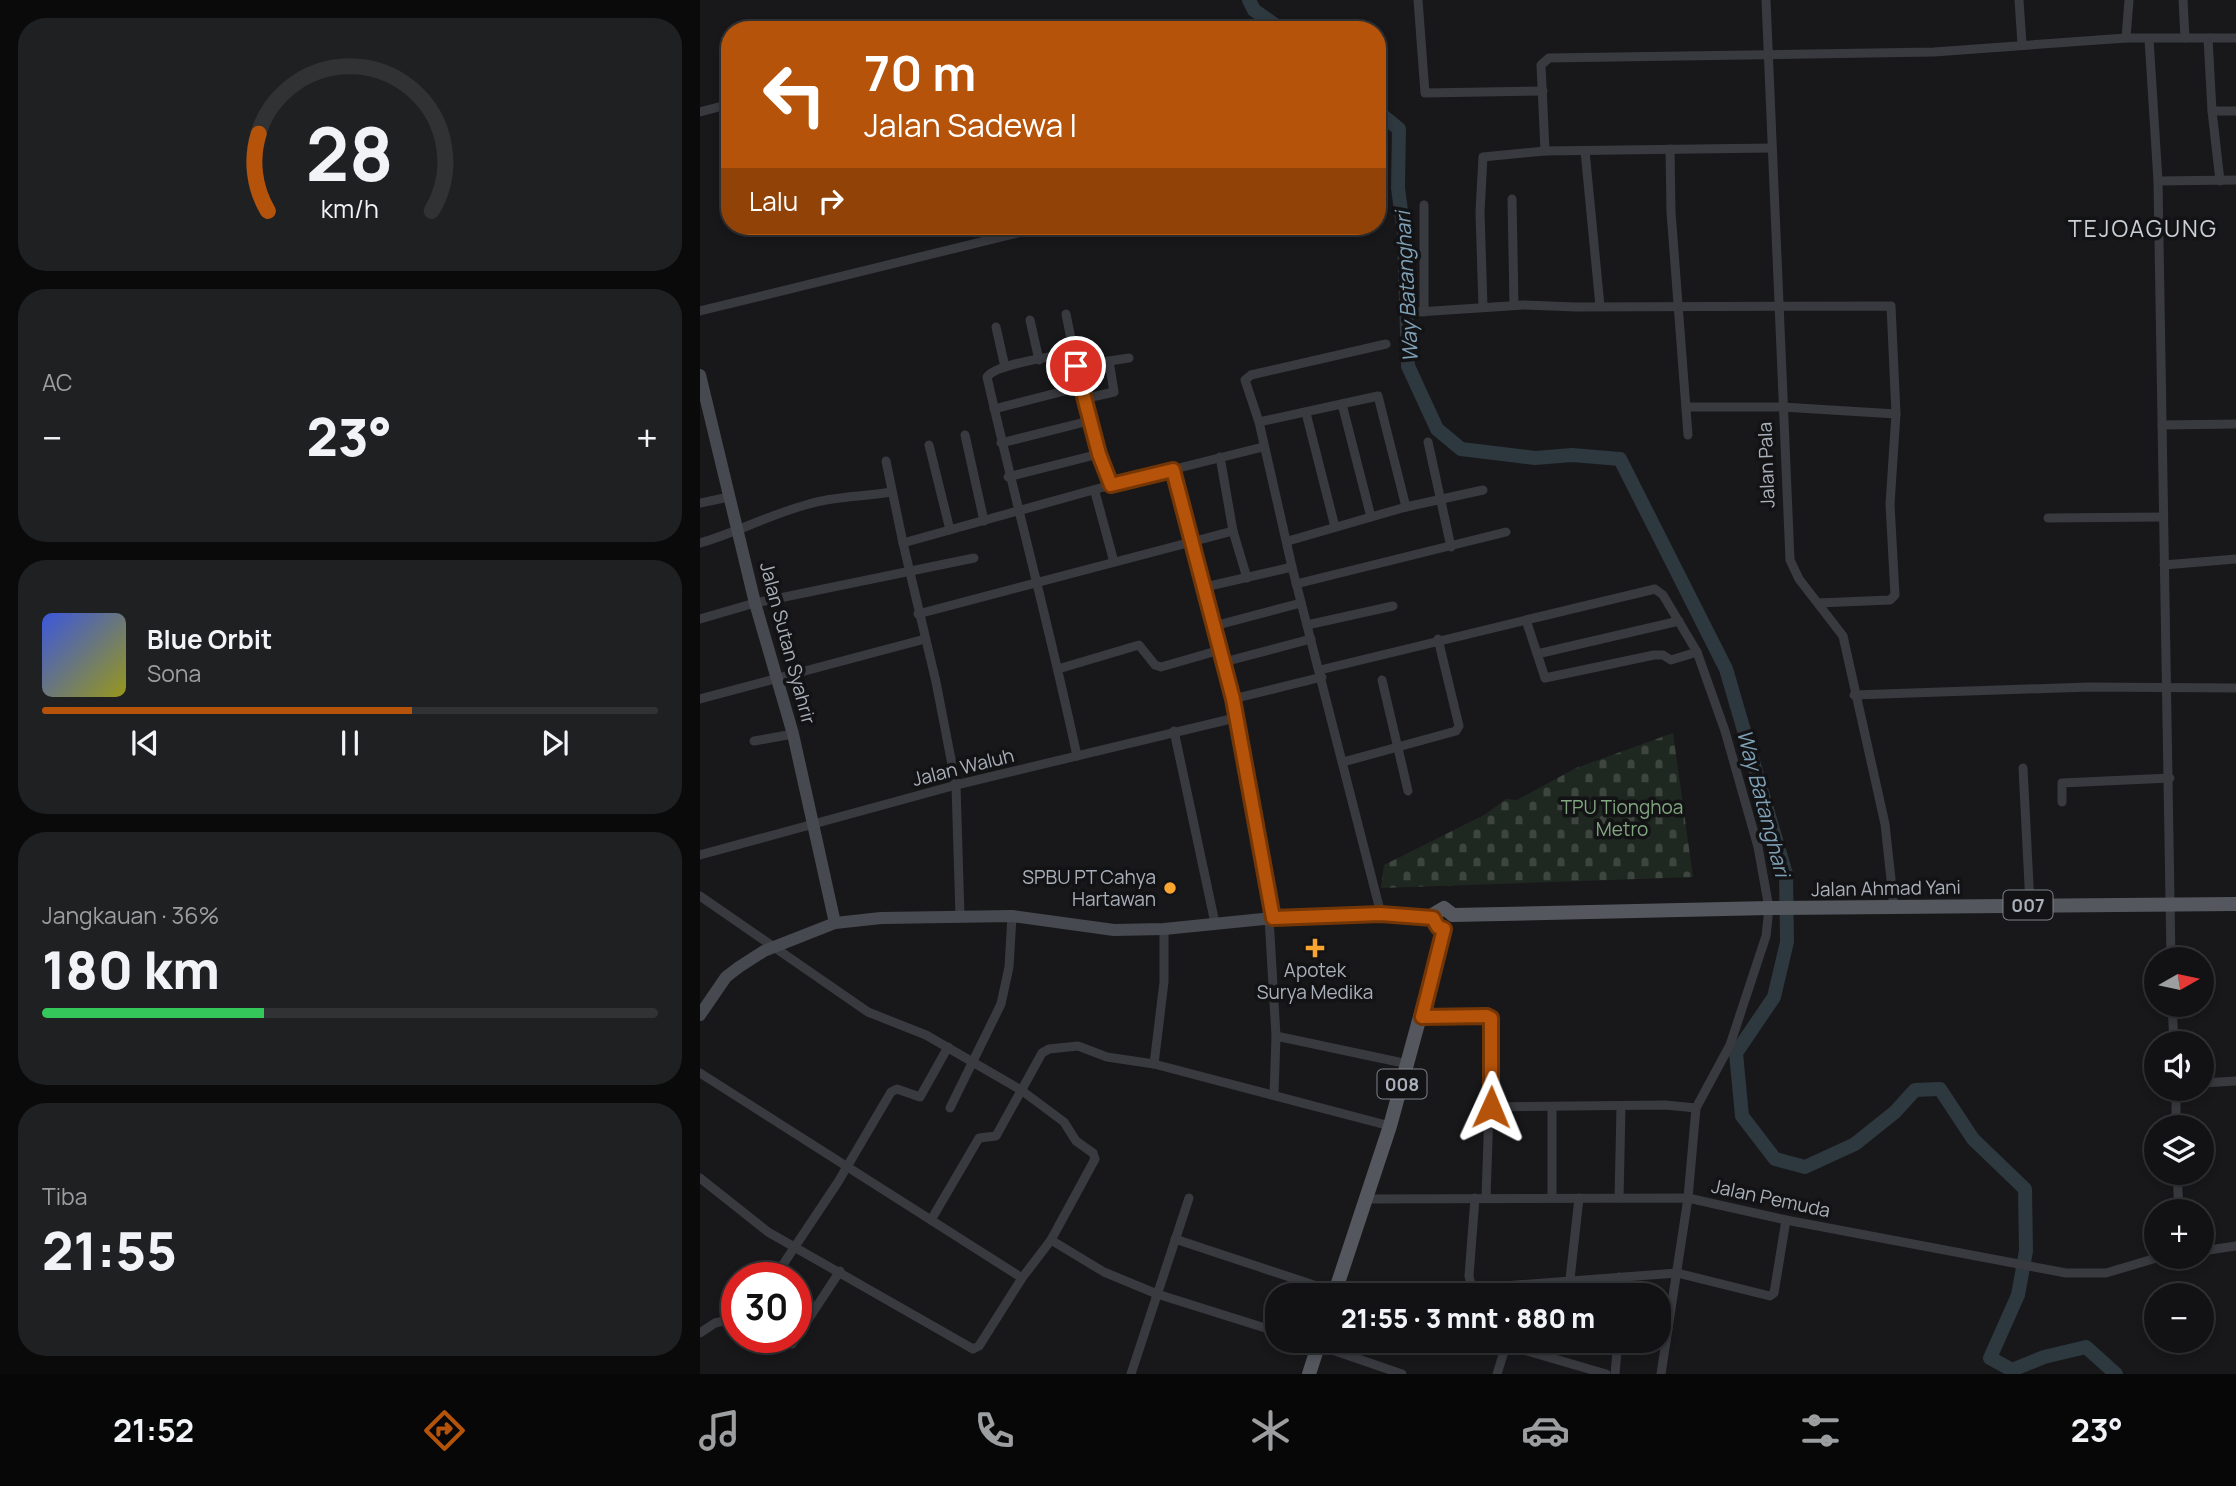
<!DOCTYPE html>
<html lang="id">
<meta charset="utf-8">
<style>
:root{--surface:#121214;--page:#1f2022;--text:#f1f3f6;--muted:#9c9ea0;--line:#313234;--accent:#b45309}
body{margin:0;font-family:Manrope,sans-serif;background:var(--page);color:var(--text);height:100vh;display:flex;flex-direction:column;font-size:26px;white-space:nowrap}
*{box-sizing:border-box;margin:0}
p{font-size:23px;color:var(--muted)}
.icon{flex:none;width:38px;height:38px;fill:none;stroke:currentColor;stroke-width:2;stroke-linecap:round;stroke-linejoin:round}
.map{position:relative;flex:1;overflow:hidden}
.details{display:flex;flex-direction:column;gap:18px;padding:18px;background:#0a0a0b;width:700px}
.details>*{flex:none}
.top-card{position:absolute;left:21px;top:21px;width:665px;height:214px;border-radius:28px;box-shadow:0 4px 10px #0003,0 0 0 2px var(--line);background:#b45309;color:#fff;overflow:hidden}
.needle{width:46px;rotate:81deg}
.buttons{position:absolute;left:1444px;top:947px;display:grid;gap:14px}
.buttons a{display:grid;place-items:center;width:70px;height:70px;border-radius:50%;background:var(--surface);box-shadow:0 4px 10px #0003,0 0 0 2px var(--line);font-size:35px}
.speed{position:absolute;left:21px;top:1262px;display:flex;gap:14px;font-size:35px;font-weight:700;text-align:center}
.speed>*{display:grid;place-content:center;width:91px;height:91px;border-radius:50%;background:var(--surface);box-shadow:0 4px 10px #0003,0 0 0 2px var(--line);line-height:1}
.speed .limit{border:10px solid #d22;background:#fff;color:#111}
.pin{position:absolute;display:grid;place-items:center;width:60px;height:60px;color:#fff;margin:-30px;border:4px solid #fff;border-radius:50%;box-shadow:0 2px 7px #0007}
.me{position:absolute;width:77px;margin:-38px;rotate:1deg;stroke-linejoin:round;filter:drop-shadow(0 0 5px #0008)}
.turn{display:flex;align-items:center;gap:24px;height:147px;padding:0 28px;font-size:32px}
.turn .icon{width:91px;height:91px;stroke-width:2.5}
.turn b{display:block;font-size:49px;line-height:60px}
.then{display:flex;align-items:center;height:66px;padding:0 28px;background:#0003;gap:14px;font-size:26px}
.big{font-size:52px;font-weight:800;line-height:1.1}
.details .widget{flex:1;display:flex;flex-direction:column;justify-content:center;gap:10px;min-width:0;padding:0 24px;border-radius:28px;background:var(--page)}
.details .dial{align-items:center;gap:0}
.dial svg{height:182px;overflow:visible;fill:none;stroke:var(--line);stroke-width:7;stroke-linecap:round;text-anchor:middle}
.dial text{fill:var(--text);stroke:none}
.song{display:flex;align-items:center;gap:21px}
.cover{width:84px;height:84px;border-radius:10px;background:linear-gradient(135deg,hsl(230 70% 55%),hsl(60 70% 35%))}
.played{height:7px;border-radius:4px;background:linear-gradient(90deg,var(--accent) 60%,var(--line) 60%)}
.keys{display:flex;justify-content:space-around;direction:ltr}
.heat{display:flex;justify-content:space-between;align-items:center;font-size:38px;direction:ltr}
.charge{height:10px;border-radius:5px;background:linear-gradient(90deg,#34c759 36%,var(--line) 0)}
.trip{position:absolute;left:565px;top:1283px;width:406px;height:70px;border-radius:28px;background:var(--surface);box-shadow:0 4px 10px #0003,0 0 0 2px var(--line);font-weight:800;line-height:70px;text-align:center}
.tab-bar{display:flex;height:112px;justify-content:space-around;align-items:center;background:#070708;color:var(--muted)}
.tab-bar .icon{width:49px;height:49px}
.tab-bar .current{color:var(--accent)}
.tab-bar b{font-size:32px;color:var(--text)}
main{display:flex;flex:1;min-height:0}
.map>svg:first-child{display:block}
.cemetery{fill:url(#cemetery-stones)}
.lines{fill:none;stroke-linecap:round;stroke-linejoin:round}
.river{stroke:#2d383f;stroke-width:14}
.street{stroke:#393a3f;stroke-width:9}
.secondary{stroke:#46494f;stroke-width:12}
.primary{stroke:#54575e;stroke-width:14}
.route-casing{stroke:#753606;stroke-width:18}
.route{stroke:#b45309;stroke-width:12}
.poi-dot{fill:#faa530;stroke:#131315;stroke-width:2.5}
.labels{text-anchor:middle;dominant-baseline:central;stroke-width:7;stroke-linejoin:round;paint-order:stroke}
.shield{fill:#131315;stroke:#7c8188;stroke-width:2}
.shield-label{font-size:18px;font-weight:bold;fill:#a9b0ba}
.street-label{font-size:19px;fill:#a9b0ba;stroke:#131315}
.park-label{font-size:19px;fill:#81a680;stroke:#131315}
.poi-label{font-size:19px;fill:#a9b0ba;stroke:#131315;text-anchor:end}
.water-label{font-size:21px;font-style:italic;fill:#7fa1b7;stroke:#131315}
.quarter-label{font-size:23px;letter-spacing:2px;fill:#cbcfd6;stroke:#131315}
</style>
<main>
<section class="details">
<div class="widget dial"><svg viewBox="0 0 100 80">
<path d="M14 69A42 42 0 1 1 86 69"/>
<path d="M14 69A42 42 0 0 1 10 35" stroke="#b45309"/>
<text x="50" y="56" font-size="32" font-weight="700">28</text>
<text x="50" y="72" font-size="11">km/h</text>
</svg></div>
<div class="widget"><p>AC</p>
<div class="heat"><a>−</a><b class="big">23°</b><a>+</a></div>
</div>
<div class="widget">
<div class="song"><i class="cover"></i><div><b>Blue Orbit</b><p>Sona</p></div></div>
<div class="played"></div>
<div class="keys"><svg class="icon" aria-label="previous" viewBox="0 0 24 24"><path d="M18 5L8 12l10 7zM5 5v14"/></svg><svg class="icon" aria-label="pause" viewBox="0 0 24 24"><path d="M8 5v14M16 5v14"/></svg><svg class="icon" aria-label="next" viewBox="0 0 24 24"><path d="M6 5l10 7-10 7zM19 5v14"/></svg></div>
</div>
<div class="widget"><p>Jangkauan · 36%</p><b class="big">180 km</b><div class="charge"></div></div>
<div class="widget"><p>Tiba</p><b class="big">21:55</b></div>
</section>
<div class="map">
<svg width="1536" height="1374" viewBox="0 0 1536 1374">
<defs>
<pattern id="cemetery-stones" width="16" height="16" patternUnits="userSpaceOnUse" patternTransform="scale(1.75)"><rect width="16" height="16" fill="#1f2820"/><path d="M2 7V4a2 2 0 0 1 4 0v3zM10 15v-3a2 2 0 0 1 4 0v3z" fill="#3d453e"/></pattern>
</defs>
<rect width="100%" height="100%" fill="#18181a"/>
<!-- cemetery -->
<polygon class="cemetery" points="973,733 993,877 681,888 684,865 786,814 806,799 817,800 876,768"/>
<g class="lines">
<!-- river -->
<g class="river">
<polyline points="549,0 554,10 582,30"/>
<polyline points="677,111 699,129 698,188 704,233 708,366 737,429 761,449 835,458 872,455 920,459 1026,669 1086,874 1087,942 1074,997 1036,1053 1042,1116 1075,1159 1105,1167 1155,1144 1195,1112 1215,1090 1240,1089 1273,1139 1325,1189 1326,1251 1318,1295 1290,1358 1312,1370 1344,1357 1386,1347 1416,1374"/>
</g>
<!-- street -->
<g class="street">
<polyline points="718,0 725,93 843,91"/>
<polyline points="1066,0 1090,560 1099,579 1143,636 1185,824 1194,907"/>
<polyline points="1319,0 1322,44"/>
<polyline points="1483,0 1485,38"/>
<polyline points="423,29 423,30"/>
<polyline points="1426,38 1429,0"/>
<polyline points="1508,38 1512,111 1520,181"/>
<polyline points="1449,39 1458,181 1471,959"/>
<polyline points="1512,111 1536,111"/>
<polyline points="0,112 30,104"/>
<polyline points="970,149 971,212 988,435"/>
<polyline points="845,151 841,65 849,58 1234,52 1426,38 1536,38"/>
<polyline points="885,151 900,306"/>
<polyline points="1458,181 1536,180"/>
<polyline points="812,199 814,305"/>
<polyline points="783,307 780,212 783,157 845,151 1072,148"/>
<polyline points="0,311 346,226"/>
<polyline points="718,312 824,305 876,307 1191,306 1196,414 1190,504 1195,595 1190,600 1118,603"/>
<polyline points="724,312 724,205"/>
<polyline points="366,314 383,399 411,485"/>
<polyline points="330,320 339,360"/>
<polyline points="296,327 305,367"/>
<path d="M 372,353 C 355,356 296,364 287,377 C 316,504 350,629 377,756"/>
<polyline points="376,366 429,358"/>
<polyline points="383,399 414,392 409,361"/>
<polyline points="642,404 671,517"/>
<polyline points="986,407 1082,407 1196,414"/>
<polyline points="294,409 380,387"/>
<polyline points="606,413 635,527"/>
<polyline points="559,422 678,396 706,507"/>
<polyline points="1462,425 1536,424"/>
<polyline points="265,435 284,521"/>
<polyline points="728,442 751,547"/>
<polyline points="301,443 389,421"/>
<polyline points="229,445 250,530"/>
<polyline points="520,457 533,531 547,578"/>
<polyline points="186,461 203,543"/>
<polyline points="473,470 533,699 573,918"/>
<polyline points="308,477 399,454"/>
<polyline points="395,492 414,562"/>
<polyline points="0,503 29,497"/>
<polyline points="1348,518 1462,517"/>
<polyline points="588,541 706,507 783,490"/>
<path d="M 0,543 C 38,532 71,514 109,504 C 135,496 163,497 191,492"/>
<polyline points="1464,565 1536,559"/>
<polyline points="596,584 806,532"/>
<polyline points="505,587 592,567"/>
<polyline points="218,614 533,531"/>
<polyline points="0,619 55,603 274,558"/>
<polyline points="826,620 955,589 963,595 997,652 1025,731 1058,847 1069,908 1066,936 1030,1045 996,1108 988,1198 961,1374"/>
<polyline points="607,625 693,606"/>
<polyline points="514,626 601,603"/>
<polyline points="837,654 979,621"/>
<polyline points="524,662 611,639"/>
<polyline points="358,669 439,645 455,665 461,667 520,650"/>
<polyline points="620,670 826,620 845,678 954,655 963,655 971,660 997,652"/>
<polyline points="682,680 708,791"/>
<polyline points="1154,695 1389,687 1536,688"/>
<polyline points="0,699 225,639"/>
<polyline points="533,699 622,677"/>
<polyline points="474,731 515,923"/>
<polyline points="54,741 93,734"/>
<polyline points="643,762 756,731 759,726 738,639"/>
<polyline points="1323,768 1330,905"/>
<polyline points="1362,802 1362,783 1470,778"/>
<polyline points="0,855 256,785 535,718"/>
<polyline points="0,896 168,1012 226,1035 321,1090 364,1122 376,1141 393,1153 395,1159 351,1240 322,1278 279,1346 273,1349 68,1232 0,1178"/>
<polyline points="681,914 592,567 559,422 545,380 551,375 686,344"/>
<polyline points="260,917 256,785 236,682 203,543 411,485 563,447"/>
<polyline points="569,918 576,1036 574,1094"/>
<polyline points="1472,1004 1474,1043"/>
<polyline points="722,1017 787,1016 792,1021 786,1198"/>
<polyline points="576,1036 708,1064"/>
<polyline points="454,1064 464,982 464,929"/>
<polyline points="0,1073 322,1278"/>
<polyline points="1502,1083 1536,1081"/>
<polyline points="1476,1088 1476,1127"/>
<polyline points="791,1107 965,1105 996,1108"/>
<polyline points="250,1108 301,1004 309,967 312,916"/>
<polyline points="1477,1172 1479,1211"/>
<polyline points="775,1198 769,1276 771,1284 777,1288 977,1273 1070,1296 1074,1293 1086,1220"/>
<polyline points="852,1198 852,1107"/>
<polyline points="919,1198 921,1107"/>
<polyline points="665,1199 988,1198 1086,1220 1366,1273 1406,1273 1463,1256"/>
<polyline points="231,1220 279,1138 296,1136 342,1053 349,1049 378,1046 407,1057 454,1064 690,1126"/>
<polyline points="475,1239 644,1295"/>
<polyline points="351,1240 404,1272 457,1294 578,1332"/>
<polyline points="1502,1251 1536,1246"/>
<polyline points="919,1277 919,1295"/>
<polyline points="74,1278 138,1182 191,1092 197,1089 220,1097 248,1047"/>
<polyline points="870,1279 879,1198"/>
<polyline points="823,1295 826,1285"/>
<polyline points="0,1333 15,1323 37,1318"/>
<polyline points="603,1340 702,1374"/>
<polyline points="790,1340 906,1374"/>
<polyline points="92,1344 140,1271"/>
<polyline points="431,1374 489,1198"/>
<polyline points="797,1374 807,1342"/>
<polyline points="915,1374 918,1340"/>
</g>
<!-- secondary -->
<g class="secondary">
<polyline points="0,375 55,603 93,734 135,923"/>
<polyline points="0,1015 26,977 39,967 64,951 135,923 181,918 312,916 414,930 464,929 573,918 681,914 733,918"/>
</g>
<!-- primary -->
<g class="primary">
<polyline points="753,915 1069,908 1536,904"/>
<polyline points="744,929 735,925 734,914 744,908 753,915"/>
<polyline points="634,1295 690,1126 744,929"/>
<polyline points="609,1374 620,1340"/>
</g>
</g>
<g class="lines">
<!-- route casing -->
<g class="route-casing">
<polyline id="route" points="376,366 399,454 411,485 473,470 533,699 573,918 681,914 733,918 738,927 744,929 722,1017 787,1016 791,1018 791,1107"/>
</g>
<!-- route -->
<use href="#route" class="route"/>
</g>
<!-- markers -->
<g class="poi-dot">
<circle cx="470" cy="888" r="7"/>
<path d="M611.5 937.5h7v7h7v7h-7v7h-7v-7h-7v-7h7z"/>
</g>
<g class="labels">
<!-- shield labels -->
<g class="shield">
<rect x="1303.5" y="890.5" width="49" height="29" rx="5"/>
<rect x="677.5" y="1069.5" width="49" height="29" rx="5"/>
</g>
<g class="shield-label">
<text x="1328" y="905">007</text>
<text x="702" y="1084">008</text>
</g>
<!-- street labels -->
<g class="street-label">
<text transform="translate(1066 465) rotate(-92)">Jalan Pala</text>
<text transform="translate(88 643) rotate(75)">Jalan Sutan Syahrir</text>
<text transform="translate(263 767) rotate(-14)">Jalan Waluh</text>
<text transform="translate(1186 888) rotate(-1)">Jalan Ahmad Yani</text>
<text transform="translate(1071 1198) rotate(12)">Jalan Pemuda</text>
</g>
<!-- park labels -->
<g class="park-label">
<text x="922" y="807">TPU Tionghoa<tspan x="922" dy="22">Metro</tspan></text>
</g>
<!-- poi labels -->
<g class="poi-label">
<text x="456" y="877">SPBU PT Cahya<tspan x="456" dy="22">Hartawan</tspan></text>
<text x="615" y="970" text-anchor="middle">Apotek<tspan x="615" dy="22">Surya Medika</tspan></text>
</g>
<!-- water labels -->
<g class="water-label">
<text transform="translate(706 287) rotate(-93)">Way Batanghari</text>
<text transform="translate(1064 803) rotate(75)">Way Batanghari</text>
</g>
<!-- quarter labels -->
<g class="quarter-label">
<text x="1443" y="228">TEJOAGUNG</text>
</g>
</g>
</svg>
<div class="buttons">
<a><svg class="needle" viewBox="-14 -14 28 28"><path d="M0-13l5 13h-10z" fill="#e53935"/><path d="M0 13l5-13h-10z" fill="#9c9ea0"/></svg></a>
<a><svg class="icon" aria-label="sound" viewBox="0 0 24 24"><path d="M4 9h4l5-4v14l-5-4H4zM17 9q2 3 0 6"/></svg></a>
<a><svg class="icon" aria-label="layers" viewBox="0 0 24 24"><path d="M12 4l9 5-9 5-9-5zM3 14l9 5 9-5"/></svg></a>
<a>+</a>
<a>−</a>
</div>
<div class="speed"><div class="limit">30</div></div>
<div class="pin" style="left:376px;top:366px;background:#d93025"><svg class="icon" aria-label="arrive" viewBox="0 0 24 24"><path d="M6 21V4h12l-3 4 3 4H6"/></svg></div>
<svg class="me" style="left:791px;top:1107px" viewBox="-20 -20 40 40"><path d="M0-17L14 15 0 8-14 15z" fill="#b45309" stroke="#fff" stroke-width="4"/></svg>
<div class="trip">21:55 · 3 mnt · 880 m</div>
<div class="top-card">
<div class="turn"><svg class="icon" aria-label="left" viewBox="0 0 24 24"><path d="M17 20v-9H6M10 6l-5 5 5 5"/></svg><div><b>70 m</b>Jalan Sadewa I</div></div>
<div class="then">Lalu<svg class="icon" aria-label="right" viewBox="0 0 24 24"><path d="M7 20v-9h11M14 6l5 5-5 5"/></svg></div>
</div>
</div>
</main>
<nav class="tab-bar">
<b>21:52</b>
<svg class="icon current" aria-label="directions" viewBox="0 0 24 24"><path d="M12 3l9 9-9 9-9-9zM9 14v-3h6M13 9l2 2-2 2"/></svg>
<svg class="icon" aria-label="music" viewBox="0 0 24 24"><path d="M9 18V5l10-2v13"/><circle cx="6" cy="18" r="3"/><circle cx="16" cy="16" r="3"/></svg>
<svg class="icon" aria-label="phone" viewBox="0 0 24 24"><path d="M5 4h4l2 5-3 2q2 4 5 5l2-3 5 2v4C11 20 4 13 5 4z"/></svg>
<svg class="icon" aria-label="climate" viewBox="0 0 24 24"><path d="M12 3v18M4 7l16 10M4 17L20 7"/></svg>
<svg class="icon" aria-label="car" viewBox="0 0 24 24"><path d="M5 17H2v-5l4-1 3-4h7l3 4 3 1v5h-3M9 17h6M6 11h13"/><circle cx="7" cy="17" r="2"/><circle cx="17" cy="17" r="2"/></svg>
<svg class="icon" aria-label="filters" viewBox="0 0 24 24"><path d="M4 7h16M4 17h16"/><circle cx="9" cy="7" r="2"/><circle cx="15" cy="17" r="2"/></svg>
<b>23°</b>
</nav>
